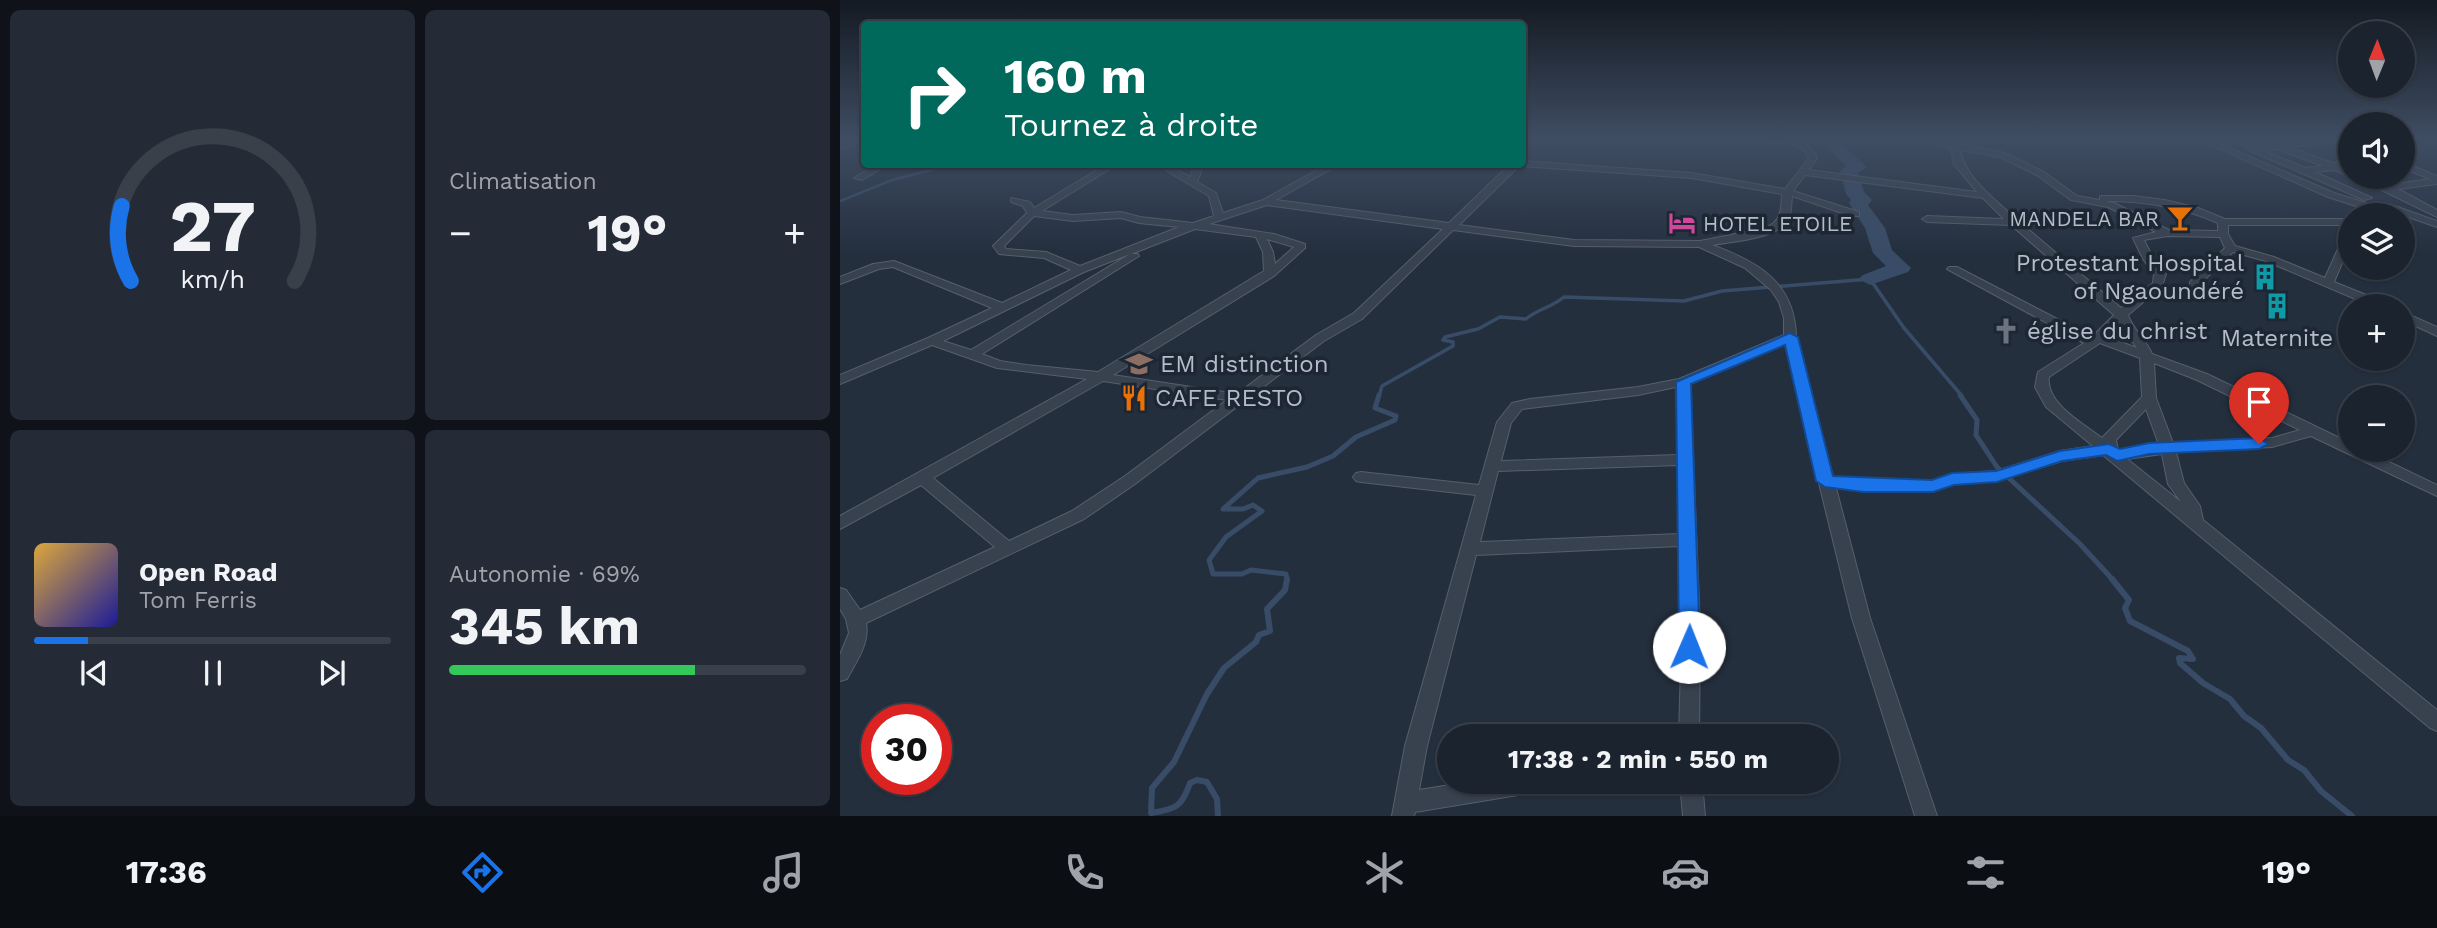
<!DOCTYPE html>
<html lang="fr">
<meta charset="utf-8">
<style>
:root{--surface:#1b232e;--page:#242b36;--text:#f1f3f6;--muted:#a0a4aa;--line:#39404a;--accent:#1a73e8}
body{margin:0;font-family:"Work Sans",sans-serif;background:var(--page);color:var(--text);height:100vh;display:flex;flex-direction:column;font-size:26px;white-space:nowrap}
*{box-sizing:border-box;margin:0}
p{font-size:23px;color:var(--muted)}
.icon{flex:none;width:38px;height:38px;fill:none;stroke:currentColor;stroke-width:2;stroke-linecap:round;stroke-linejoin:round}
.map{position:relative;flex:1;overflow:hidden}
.panel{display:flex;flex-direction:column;gap:10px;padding:10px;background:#0f1319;width:840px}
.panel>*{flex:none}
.hud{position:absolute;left:21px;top:21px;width:665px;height:147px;border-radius:7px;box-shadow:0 2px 5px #0004,0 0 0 2px var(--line);background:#00695c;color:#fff;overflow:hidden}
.needle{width:46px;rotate:1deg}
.fabs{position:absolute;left:1498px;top:21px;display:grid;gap:14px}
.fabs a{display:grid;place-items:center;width:77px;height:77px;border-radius:50%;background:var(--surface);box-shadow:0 2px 5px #0004,0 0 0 2px var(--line);font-size:35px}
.speed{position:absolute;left:21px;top:704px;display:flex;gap:14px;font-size:35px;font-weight:700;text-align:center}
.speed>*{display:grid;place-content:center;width:91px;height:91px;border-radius:50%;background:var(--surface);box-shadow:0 2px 5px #0004,0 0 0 2px var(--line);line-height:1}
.speed .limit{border:10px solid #d22;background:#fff;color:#111}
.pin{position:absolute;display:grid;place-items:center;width:60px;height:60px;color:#fff;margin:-72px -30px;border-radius:50% 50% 50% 0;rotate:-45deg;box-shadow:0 0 7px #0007}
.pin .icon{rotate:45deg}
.me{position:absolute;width:77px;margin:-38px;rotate:1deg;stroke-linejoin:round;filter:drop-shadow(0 0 5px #0008)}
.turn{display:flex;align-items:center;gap:24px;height:147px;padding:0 28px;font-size:32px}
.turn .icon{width:91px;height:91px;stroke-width:2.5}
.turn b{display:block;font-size:49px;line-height:60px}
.big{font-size:52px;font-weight:700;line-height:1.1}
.panel .card{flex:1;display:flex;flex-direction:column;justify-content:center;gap:10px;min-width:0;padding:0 24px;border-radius:10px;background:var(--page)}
.panel .dial{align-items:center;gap:0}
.dial svg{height:182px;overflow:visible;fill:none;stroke:var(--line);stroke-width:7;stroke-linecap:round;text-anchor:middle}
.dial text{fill:var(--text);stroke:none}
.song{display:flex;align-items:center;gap:21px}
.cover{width:84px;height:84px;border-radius:10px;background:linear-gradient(135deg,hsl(40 70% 55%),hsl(240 70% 35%))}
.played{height:7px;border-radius:4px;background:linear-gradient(90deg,var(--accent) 15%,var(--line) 15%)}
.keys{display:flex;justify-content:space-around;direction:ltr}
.heat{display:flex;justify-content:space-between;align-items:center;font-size:38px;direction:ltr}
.charge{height:10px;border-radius:5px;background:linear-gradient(90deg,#34c759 69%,var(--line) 0)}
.panel .tiles{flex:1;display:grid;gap:10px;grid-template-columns:repeat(2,1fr)}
.trip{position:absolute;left:597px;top:724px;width:402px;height:70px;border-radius:35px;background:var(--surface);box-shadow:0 2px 5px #0004,0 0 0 2px var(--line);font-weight:700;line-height:70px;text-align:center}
.dock{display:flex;height:112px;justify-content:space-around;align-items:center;background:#0b0e12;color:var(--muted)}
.dock .icon{width:49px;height:49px}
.dock .selected{color:var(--accent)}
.dock b{font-size:32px;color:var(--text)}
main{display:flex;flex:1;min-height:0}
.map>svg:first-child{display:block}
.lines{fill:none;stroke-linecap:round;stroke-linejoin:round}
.stream-far3{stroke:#394c67;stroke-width:2.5}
.stream-far2{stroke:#394c67;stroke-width:3.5}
.stream-far1{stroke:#394c67;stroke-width:5}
.stream{stroke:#394c67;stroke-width:6}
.river{fill:#394c67;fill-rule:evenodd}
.minor-casing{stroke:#565f6c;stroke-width:2}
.minor{fill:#38414e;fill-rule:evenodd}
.route{fill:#1a73e8;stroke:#114b97;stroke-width:2}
.labels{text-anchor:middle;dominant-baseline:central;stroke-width:7;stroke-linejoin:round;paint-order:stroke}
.far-poi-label{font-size:21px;fill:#b4bcc9;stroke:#1d2633;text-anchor:end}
.poi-label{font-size:24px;fill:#b4bcc9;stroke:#1d2633;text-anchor:start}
</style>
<main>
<section class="panel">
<div class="tiles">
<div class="card dial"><svg viewBox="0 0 100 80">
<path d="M14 69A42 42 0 1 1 86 69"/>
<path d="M14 69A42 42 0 0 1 10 36" stroke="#1a73e8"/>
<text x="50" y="56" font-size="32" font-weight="700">27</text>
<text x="50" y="72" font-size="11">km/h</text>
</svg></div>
<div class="card"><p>Climatisation</p>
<div class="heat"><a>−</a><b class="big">19°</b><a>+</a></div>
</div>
<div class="card">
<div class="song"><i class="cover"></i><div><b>Open Road</b><p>Tom Ferris</p></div></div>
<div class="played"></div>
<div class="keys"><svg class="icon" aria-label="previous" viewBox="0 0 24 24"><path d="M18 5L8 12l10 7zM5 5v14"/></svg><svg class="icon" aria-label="pause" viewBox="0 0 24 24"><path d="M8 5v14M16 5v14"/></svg><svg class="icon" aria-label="next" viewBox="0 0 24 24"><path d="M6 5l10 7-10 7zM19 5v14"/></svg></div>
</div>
<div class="card"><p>Autonomie · 69%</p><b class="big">345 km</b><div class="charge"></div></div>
</div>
</section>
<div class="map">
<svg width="1597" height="816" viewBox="0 0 1597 816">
<rect width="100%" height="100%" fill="#242f3e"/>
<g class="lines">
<!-- stream-far3 -->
<polyline class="stream-far3" points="0,201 52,180 114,164"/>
<!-- stream-far2 -->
<path class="stream-far2" d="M 539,396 L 542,386 L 613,346 L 613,342 L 603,340 L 605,337 L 638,329 L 660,317 L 686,319 C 699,308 711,308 724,297 L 844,301 L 882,291 L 1030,279 L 1064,328 L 1122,396"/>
<!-- stream-far1 -->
<g class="stream-far1">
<polyline points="1120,395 1137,420 1136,435 1157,467 1240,544 1274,581"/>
<polyline points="447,581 446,574 411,570 402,574 373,574 369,560 386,537 422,511 413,505 403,509 383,509 418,478 467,467 493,456 516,437 555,420 556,416 535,408 539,395"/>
</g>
<!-- stream -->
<g class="stream">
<polyline points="1272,579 1289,600 1285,608 1290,621 1348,651 1353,659 1339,658 1340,663 1363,683 1390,699 1404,716 1421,728 1448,760 1464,770 1481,791 1512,816"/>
<path d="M 378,816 L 377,799 L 367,782 L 357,780 L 350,783 C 342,807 336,809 311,813 L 312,788 L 334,762 L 367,694 L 384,668 L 416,642 L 419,635 L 430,631 L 427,609 L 445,590 L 447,579"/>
</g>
<!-- river -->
<polygon class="river" points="979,139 995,139 1027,167 1018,173 1024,192 1032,200 1028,205 1045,228 1052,250 1071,268 1068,272 1030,285 1019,279 1023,275 1046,266 1033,253 1025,228 1009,203 1011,200 1006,194 1000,171 1006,166"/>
<!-- minor casing -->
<g class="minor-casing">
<g id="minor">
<polygon points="15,139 24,139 24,141 0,149 0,143"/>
<path d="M 909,139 C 932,138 967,132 977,158 L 969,170 L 1137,192 L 1114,164 L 1111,149 L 1084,139 L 1096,139 L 1165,153 L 1204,172 L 1237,196 L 1260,200 L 1260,196 L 1293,196 L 1325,200 L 1358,208 L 1385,219 L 1510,219 L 1510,225 L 1388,225 L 1388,234 L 1395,246 L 1434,257 L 1485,278 L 1505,233 L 1510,230 L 1510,244 L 1494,282 L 1546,303 L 1548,306 L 1532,306 L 1426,261 L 1393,252 L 1358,286 L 1350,286 L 1350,282 L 1385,248 L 1380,237 L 1327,236 L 1304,240 L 1313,258 L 1326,274 L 1322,286 L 1288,315 C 1293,330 1306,339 1312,354 L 1367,374 L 1510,443 L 1510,450 L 1524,450 L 1597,485 L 1597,496 L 1471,436 L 1432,447 L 1336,452 L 1344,483 L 1360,506 L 1363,520 L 1597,710 L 1597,731 L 1590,728 L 1263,455 L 1222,461 L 1157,481 L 1114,484 L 1093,491 L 1023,491 L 996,488 L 1030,618 L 1097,816 L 1075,816 L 1012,618 L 945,344 L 850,384 L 860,626 L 859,737 L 839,737 L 842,626 L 840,546 L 636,555 L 587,746 L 579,790 L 629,782 L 708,782 L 705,789 L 697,792 L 575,812 L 574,816 L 552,816 L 565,746 L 636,495 L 521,482 L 516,481 L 513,477 L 516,473 L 521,472 L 639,485 L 657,422 L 672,403 L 690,399 L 798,387 L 839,379 L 944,335 L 944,318 L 939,302 L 931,290 L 905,268 L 859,247 L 734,246 L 613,230 L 522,319 L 484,341 L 295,484 L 244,519 L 26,623 C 30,643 16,662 7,679 L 0,681 L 0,655 L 9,633 L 6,619 L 0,609 L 0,588 L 6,590 L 20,610 L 155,547 L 81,485 L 0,529 L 0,516 L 247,379 L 157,368 L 92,345 L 0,384 L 0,375 L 88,338 L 152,308 L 53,267 L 39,269 L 0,284 L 0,277 L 33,264 L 54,261 L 162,303 L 231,270 L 204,258 L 159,254 L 153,246 L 187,213 L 183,206 L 171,202 L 171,198 L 190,202 L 194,208 L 267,164 L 278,164 L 202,211 L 233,215 L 281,212 L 300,217 L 353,223 L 374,216 L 369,196 L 327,171 L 326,164 L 334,164 L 334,168 L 350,177 L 355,164 L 364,164 L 357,182 L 376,193 L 383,213 L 423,200 L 488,164 L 500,164 L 436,200 L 609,223 L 670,164 L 682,164 L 682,161 L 852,173 L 945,189 L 969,158 C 962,139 930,143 913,142 ZM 1120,150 L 1160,157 L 1198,176 L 1231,200 L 1268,207 L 1316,232 L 1293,238 L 1303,259 L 1314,274 L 1313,283 L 1281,308 L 1183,225 L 1206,225 L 1206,221 L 1176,219 C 1156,200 1125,178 1120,150 ZM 679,166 L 852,178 L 942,194 C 941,210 942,220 926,228 L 860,241 L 734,240 L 619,225 ZM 965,175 L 1143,198 L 1164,219 L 1087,216 L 1082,219 L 1087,222 L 1171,225 L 1274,315 L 1252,337 L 1117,267 L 1109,267 L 1107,269 L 1244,343 L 1198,372 L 1195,387 L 1206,407 L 1253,446 L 1220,451 L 1156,471 L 1112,474 L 1092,481 L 1023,481 L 993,477 L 956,337 C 955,283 919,262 872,245 C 894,241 939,239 949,218 C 952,212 951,203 952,196 L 1011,216 L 1019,216 L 1019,212 L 953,191 ZM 1265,201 C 1304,201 1342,207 1378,223 L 1378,231 L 1329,230 L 1274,203 ZM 427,205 L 603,229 L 514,313 L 476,335 L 397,394 L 273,375 L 434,276 L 465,248 L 465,244 L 434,234 L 369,224 ZM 194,216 L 233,221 L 281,218 L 299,223 L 339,227 L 240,266 L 206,252 L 166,249 L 164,246 ZM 355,229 L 416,237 L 423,252 L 424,271 L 258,372 L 186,365 L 160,361 L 142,354 L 299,256 L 298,254 L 291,254 ZM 427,239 L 454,247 L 435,264 L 433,252 ZM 290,254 L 131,350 L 103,341 L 244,272 ZM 1279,324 L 1297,348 L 1267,337 ZM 1260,343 L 1300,358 L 1302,397 L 1262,438 C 1244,424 1205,403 1209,377 ZM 1314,363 L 1357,380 L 1460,430 L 1432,438 L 1333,443 L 1316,398 ZM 263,381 L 387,400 L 285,476 L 232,511 L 169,541 L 93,478 ZM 836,387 L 838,455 L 661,461 L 671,423 L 682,409 L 798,395 ZM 1306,409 L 1319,445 L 1278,451 L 1276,440 ZM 1322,454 L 1328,484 L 1341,502 L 1287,459 ZM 838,465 L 840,534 L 640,542 L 658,471 Z"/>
<polygon points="1358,139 1368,139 1494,193 1552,211 1541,206 1549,204 1597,221 1597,227 1557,213 1558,215 1544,215 1488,197"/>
<path d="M 1395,139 L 1404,139 L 1416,146 L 1480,139 L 1502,139 L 1498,142 L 1449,147 L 1495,164 L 1499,160 L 1510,157 L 1510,163 L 1502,167 L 1510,170 L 1510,176 L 1494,170 L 1475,172 L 1532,198 L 1524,200 L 1411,151 ZM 1437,149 L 1483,166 L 1465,168 L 1425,151 Z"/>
<polygon points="1563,162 1597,176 1597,184 1558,189 1597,210 1597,217 1515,177 1528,177 1549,185 1590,179 1563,168"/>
<polygon points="37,164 49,164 22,180 14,178"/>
<polygon points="1563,312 1597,327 1597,336 1563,320"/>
<polygon points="840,782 862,782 865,816 843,816"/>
</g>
</g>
<!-- minor -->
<use href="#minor" class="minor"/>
</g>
<!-- sky -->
<linearGradient id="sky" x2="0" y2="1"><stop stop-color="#141a22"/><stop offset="0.55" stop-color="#3f4d63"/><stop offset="1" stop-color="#3f4d63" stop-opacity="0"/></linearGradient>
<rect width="1597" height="253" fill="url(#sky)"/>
<!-- route -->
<polygon class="route" points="950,333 958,337 993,476 1092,480 1112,473 1156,471 1220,451 1269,444 1280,449 1309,443 1419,438 1428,444 1419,449 1309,454 1277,461 1266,455 1222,461 1157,482 1114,485 1093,492 1023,492 985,487 976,481 945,345 851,384 860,647 857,653 849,655 842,653 839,647 836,382"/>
<!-- icons -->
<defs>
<g id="bar-bare" transform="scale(2.1)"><path d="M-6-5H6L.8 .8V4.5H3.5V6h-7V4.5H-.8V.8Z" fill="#e8710a" stroke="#1d2633" stroke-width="2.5" paint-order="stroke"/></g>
<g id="hotel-bare" transform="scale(2.1)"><path d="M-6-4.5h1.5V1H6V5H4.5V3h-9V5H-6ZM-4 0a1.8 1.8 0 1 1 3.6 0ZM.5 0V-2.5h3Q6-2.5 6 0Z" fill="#d1479c" stroke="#1d2633" stroke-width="2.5" paint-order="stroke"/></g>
<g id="building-bare" transform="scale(2.1)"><path d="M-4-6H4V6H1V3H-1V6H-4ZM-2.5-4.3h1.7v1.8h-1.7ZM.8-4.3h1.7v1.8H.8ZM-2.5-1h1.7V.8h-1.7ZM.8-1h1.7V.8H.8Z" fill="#0f9aa8" stroke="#1d2633" stroke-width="2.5" paint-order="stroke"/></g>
<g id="church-bare" transform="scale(2.1)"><path d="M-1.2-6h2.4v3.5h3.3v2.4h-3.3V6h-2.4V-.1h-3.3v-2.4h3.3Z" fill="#6b7280" stroke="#1d2633" stroke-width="2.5" paint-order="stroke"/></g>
<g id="school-bare" transform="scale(2.1)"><path d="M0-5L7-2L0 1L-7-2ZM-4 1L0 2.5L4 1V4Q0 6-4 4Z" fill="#8d6e63" stroke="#1d2633" stroke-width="2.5" paint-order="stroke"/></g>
<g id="restaurant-bare" transform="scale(2.1)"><path d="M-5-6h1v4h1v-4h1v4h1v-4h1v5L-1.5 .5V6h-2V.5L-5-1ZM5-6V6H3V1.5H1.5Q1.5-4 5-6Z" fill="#e8710a" stroke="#1d2633" stroke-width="2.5" paint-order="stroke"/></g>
</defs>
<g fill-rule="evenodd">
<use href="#bar-bare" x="1340" y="218"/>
<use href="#hotel-bare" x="842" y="223"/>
<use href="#building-bare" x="1425" y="277"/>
<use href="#building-bare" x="1437" y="306"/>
<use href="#church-bare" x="1166" y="331"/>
<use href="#school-bare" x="299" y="364"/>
<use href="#restaurant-bare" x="294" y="398"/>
</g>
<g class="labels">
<!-- far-poi labels -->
<g class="far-poi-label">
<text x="1319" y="218">MANDELA BAR</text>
<text x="863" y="223" text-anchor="start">HOTEL ETOILE</text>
</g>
<!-- poi labels -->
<g class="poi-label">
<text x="1404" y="263" text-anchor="end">Protestant Hospital<tspan x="1404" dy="28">of Ngaoundéré</tspan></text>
<text x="1187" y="331">église du christ</text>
<text x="1437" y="338" text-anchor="middle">Maternite</text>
<text x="320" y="364">EM distinction</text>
<text x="315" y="398">CAFE RESTO</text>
</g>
</g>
</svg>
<div class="fabs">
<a><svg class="needle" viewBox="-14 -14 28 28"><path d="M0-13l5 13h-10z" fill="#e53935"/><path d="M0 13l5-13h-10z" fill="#a0a4aa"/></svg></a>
<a><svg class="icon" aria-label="sound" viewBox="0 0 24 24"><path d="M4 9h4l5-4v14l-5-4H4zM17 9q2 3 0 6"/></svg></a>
<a><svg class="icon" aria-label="layers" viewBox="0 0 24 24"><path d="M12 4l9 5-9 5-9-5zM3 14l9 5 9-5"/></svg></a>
<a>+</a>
<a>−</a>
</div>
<div class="speed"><div class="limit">30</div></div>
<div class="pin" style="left:1419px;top:444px;background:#d93025"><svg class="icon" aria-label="arrive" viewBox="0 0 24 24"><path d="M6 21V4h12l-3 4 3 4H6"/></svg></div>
<svg class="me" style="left:849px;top:647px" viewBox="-20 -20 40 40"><circle r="19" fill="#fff"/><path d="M0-13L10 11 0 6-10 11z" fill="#1a73e8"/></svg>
<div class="trip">17:38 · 2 min · 550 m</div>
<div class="hud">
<div class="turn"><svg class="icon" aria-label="right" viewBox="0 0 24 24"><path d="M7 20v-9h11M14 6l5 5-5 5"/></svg><div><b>160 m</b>Tournez à droite</div></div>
</div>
</div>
</main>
<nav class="dock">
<b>17:36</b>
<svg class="icon selected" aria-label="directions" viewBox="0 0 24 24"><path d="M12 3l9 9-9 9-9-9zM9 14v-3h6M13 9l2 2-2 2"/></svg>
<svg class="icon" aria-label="music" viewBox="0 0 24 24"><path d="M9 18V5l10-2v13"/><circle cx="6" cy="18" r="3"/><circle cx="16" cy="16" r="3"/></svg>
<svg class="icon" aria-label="phone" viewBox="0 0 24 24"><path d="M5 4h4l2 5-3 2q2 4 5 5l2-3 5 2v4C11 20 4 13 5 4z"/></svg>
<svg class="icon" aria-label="climate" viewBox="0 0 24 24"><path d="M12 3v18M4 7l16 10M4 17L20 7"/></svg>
<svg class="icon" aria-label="car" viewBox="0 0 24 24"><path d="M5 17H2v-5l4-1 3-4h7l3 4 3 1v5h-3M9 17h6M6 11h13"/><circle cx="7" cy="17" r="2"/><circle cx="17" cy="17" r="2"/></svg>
<svg class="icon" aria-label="filters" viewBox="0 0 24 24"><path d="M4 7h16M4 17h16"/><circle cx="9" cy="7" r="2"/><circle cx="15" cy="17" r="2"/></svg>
<b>19°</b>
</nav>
